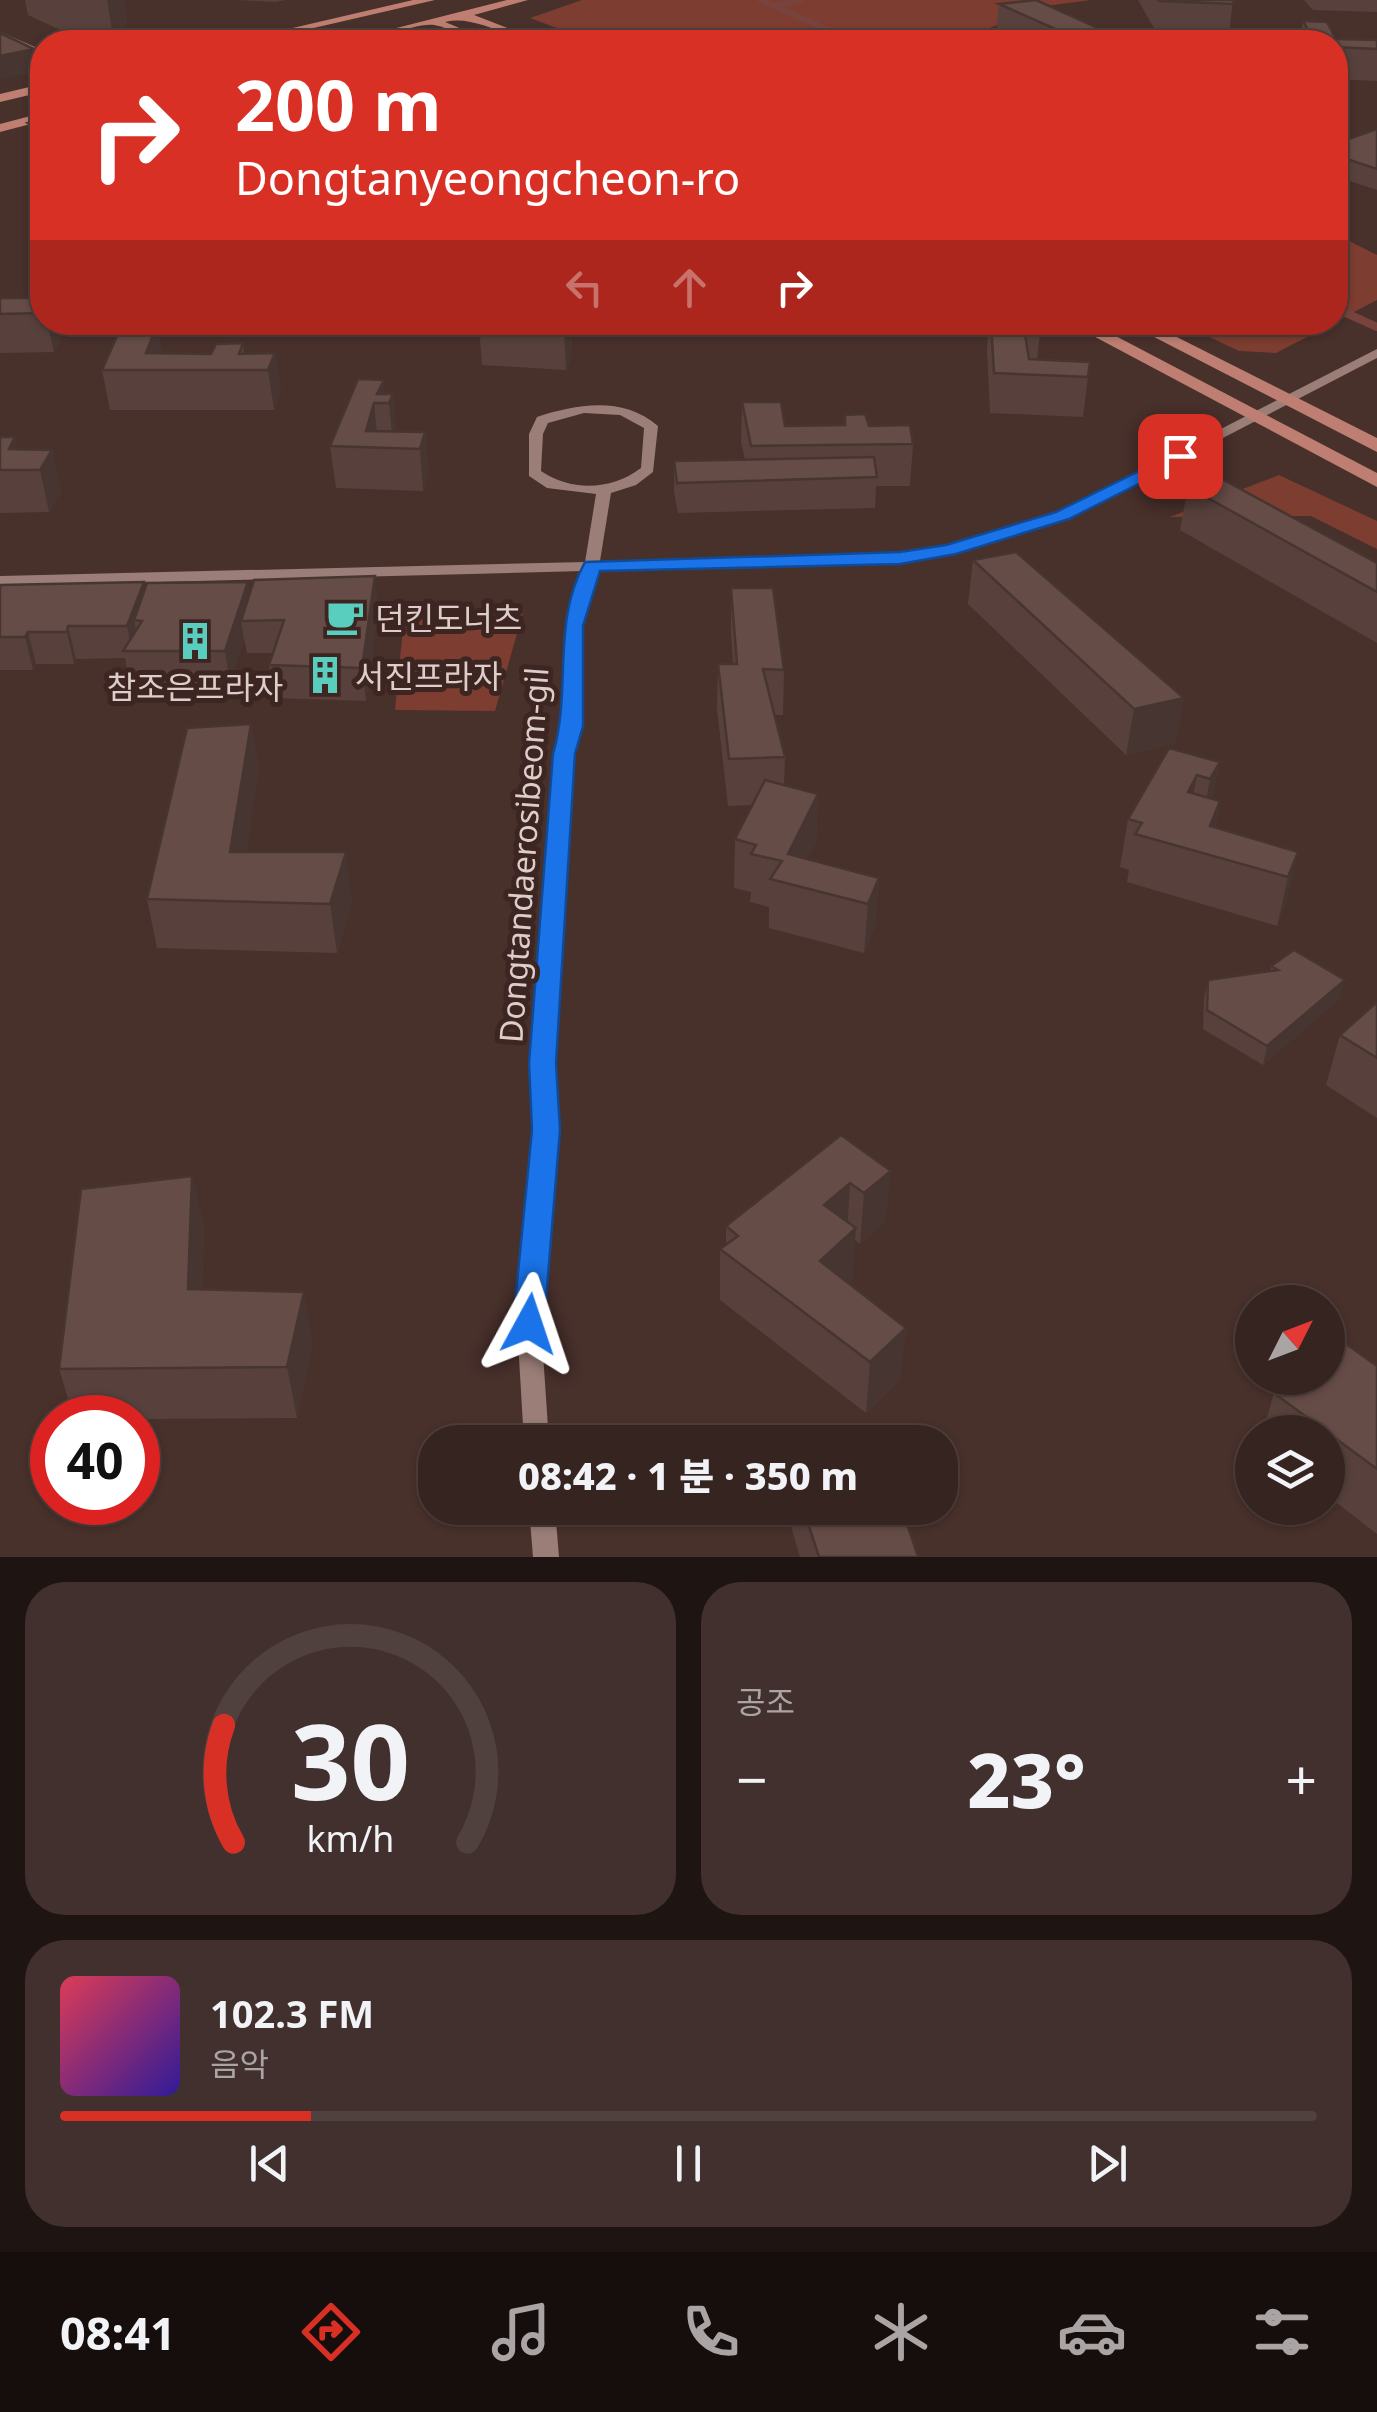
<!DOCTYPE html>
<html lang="ko">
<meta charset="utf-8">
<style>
:root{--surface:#362420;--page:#41302d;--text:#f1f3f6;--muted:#aaa4a5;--line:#50413e;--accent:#d93025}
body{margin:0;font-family:"Noto Sans","Noto Sans KR",sans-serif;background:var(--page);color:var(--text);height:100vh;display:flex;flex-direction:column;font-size:38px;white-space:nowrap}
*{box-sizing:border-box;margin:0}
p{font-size:32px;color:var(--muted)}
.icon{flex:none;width:55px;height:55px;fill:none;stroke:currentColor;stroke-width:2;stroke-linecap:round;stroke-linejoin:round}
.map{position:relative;height:1557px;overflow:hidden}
.drawer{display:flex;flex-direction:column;gap:25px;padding:25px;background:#1e1412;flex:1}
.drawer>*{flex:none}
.banner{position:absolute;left:30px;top:30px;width:1318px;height:305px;border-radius:40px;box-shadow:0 2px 8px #0004,0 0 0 2px var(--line);background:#d93025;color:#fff;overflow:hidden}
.needle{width:65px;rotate:48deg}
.tools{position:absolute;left:1235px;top:1285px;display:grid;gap:20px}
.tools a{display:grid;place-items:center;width:110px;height:110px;border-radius:50%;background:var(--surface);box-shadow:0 2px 8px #0004,0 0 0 2px var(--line);font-size:50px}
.speed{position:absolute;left:30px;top:1395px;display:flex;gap:20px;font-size:50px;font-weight:700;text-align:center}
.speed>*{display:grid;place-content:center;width:130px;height:130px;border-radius:50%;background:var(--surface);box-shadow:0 2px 8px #0004,0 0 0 2px var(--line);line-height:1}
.speed .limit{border:15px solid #d22;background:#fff;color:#111}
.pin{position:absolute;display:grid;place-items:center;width:85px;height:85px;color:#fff;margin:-42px;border-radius:20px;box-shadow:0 5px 15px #0006}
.me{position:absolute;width:110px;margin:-55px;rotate:5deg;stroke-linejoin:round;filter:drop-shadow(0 0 8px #0008)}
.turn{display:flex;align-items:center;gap:35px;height:210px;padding:0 40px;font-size:45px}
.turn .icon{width:130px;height:130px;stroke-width:2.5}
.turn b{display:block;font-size:70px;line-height:85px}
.lanes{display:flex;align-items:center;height:95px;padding:0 40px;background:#0003;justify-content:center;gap:50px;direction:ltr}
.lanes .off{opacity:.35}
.big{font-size:75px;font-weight:800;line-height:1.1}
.drawer .card{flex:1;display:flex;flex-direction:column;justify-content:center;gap:15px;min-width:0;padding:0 35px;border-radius:40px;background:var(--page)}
.drawer .dial{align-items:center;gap:0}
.dial svg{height:260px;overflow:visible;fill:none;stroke:var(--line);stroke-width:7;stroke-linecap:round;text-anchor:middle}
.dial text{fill:var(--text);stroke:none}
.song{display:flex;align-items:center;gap:30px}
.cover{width:120px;height:120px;border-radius:15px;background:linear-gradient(135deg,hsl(350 70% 55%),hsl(250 70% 35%))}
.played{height:10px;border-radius:5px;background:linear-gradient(90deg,var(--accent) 20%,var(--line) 20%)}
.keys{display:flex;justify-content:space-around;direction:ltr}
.heat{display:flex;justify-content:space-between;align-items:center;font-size:55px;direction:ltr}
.drawer .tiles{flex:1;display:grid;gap:25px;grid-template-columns:1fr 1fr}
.card:last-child{grid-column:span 2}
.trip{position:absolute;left:418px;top:1425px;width:540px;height:100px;border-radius:40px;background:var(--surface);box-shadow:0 2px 8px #0004,0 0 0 2px var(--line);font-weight:800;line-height:100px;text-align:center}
.tabs{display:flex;height:160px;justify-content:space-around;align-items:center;background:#160e0d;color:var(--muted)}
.tabs .icon{width:70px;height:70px}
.tabs .current{color:var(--accent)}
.tabs b{font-size:45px;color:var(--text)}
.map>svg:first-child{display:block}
.green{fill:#7d3d30}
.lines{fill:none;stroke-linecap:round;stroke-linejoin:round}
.stream-far1{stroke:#78433d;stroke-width:6}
.stream{stroke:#78433d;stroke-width:8}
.minor{fill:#9a7e77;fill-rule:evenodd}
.major{fill:#be7f72;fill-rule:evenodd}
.wall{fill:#58413c}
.shaded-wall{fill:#473531}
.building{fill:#664c46;stroke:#473531;stroke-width:2.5}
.route{fill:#1a73e8;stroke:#114b97;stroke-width:2.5}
.labels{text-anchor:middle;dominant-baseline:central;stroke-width:10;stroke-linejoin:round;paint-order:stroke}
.poi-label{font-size:32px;fill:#dececb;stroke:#3d2621;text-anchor:start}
.street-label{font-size:32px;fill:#dececb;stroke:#3d2621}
</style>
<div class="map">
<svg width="1377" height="1557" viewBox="0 0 1377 1557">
<rect width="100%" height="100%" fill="#48302b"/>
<!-- green -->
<g class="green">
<polygon points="582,0 1091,0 1046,6 987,29 984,42 594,42 530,18"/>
<polygon points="1335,234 1377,255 1377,300 1335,322"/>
<polygon points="1180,323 1334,323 1276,353 1239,351"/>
<polygon points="1279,475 1377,521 1377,549 1311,516 1170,517"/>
<polygon points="405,608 524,609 495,711 395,710"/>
</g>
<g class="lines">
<!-- stream-far1 -->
<g class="stream-far1">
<polyline points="760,0 857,42"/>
<polyline points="776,5 801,0"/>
</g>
<!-- stream -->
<polyline class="stream" points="1335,308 1377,327"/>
<!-- minor -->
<g class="minor">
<polygon points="0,32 42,50 42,56 0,38"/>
<path d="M 1377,349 L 1377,358 L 1067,519 L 954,553 L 900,562 L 598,570 L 581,626 L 580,726 L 573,754 L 553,1063 L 557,1130 L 541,1324 L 549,1442 L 524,1442 L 517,1324 L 535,1130 L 533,1063 L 555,754 L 564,726 L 565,626 L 583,571 L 0,586 L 0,576 L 585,562 L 596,494 L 547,488 L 529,476 L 529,434 L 537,417 C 577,404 623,396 658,426 L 653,472 L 636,485 L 611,493 L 600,561 L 900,554 L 947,546 L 1057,513 ZM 584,413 L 620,415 L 644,428 L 641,468 C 612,490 572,492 541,471 L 543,434 L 548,423 Z"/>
<polygon points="529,1508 555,1508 559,1557 533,1557"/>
</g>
<!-- major -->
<g class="major">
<polygon points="413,0 435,0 253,42 232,42"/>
<path d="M 507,0 L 528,0 L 474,15 L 544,42 C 509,42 478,14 445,22 L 493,42 C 471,42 452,28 434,25 C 416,22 369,44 341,42 Z"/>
<polygon points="42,84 42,92 0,102 0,94"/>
<polygon points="42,113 42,121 0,132 0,124"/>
<polygon points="1067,322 1089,322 1377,473 1377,487"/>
<polygon points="1125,322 1147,322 1377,438 1377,452"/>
</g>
</g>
<!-- wall -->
<g class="wall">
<polygon points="25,0 124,0 127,22 113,36 71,35 28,15"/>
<polygon points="236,0 285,0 276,2"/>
<polygon points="1138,0 1233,0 1229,33 1155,30"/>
<polygon points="1304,0 1377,0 1377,12 1313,10"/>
<polygon points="999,4 1116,36 1116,42 1015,42 996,34"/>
<polygon points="1303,21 1336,39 1377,40 1377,81 1335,79 1335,42 1299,42"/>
<polygon points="42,120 42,162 34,157 28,123"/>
<polygon points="1377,129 1377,190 1335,176 1335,144"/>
<polygon points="0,298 42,298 42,322 59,322 62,336 54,352 0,353"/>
<polygon points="571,322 572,355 566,370 482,365 479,326"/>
<polygon points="989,322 1021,322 1022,326 1040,334 1037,360 1090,362 1083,417 990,413 987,349"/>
<polygon points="157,325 162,354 211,354 243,343 244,354 275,353 281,393 274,410 110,410 102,370"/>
<polygon points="358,379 385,394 393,394 396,432 425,432 429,474 423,491 336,488 330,446"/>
<polygon points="742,402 785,426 869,426 913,444 910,486 876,486 875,508 678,513 674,492 674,461 745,460 741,442"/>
<polygon points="0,437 15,437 17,449 52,450 61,492 49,512 0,513"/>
<polygon points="1188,487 1377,563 1377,643 1180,530"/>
<polygon points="973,560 1184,698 1175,744 1126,755 968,604"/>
<polygon points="248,582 249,594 378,608 366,701 275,698 269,665 273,653 247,653 244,639 230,684 130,684 125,658 76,659 74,664 36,664 33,670 0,670 0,585 145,588"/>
<polygon points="731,588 784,670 783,715 775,715 785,757 784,785 818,794 816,842 807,859 879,878 875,926 864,953 769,928 769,907 750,902 751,892 734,888 735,839 752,805 728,806 717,709 718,664 733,664 731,633"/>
<polygon points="251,724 259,771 246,852 352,901 337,953 157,948 147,899"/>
<polygon points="1220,762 1212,799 1220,801 1215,828 1298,852 1286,901 1277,926 1127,882 1129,870 1120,867 1128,819"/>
<polygon points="1271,966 1340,998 1263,1065 1203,1029 1204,999 1208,980 1270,972"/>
<polygon points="1377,1002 1377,1118 1326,1085 1340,1035"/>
<polygon points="841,1135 886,1221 860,1244 855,1240 852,1279 848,1283 906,1328 900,1379 866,1413 720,1300 720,1249 726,1245 726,1226"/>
<polygon points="192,1176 204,1227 202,1290 313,1343 297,1418 138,1419 138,1418 74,1418 59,1369"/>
<polygon points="1377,1366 1377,1534 1328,1496 1328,1432 1263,1432 1274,1393"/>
<polygon points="791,1508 902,1508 918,1557 800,1557 790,1523"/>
</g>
<!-- shaded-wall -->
<g class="shaded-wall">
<polygon points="107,0 124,0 127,22 113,36"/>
<polygon points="1116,36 1116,42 1080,42 1080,40"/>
<polygon points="34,49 38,71 0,80 0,56"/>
<polygon points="47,322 59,322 62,336 54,352"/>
<polygon points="568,322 571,322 572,355 566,370 564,331"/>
<polygon points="157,325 164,363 146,353"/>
<polygon points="275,353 281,393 274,410 268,370"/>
<polygon points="384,380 386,403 377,394"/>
<polygon points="393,394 397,435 393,444 389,403"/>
<polygon points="374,403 378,444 366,431"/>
<polygon points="425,432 429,474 423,491 420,449"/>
<polygon points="15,437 22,470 9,449"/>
<polygon points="52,450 61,492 49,512 40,470"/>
<polygon points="375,576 378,608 366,701 362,668"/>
<polygon points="144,582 150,615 142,621 134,620 139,644 132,651 127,626"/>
<polygon points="248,582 253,614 241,621 244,639 230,684 225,651"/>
<polygon points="68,626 76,659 74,664 67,632"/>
<polygon points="28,632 36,664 33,670 25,637"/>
<polygon points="1184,698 1175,744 1126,755 1134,709"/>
<polygon points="251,724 259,771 239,901 230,852"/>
<polygon points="1220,762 1210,810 1201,827 1210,779"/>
<polygon points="1197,775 1188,823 1188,792"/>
<polygon points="818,794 816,842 794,885 788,854"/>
<polygon points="1220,801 1211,849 1210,826"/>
<polygon points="346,852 352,901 337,953 330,904"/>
<polygon points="1298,852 1286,901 1277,926 1288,877"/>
<polygon points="879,878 875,926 864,953 868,904"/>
<polygon points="1345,980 1340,998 1263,1065 1267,1046"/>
<polygon points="891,1171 886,1221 860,1244 864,1193"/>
<polygon points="192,1176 204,1227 200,1340 188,1289"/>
<polygon points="850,1183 847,1234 824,1205"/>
<polygon points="856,1228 852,1279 817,1312 820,1261"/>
<polygon points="304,1292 313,1343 297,1418 287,1367"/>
<polygon points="906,1328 900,1379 866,1413 870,1362"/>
</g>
<!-- building -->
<g class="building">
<polygon points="1036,0 1116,36 1080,40 999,4"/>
<polygon points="1158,0 1233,0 1234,4 1159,1"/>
<polygon points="1303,21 1327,22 1336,39 1377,40 1377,49 1335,47 1335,42 1315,42"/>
<polygon points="0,33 34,49 0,56"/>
<polygon points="42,120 42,132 28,123"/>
<polygon points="1377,129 1377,169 1335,155 1335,144"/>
<polygon points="0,298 42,298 42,313 0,314"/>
<polygon points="481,322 568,322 564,331 479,326"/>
<polygon points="991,322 1021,322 1022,326 1038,326 1040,334 1025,334 1029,359 1090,362 1088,377 994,373"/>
<polygon points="157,325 146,353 211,354 216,344 243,343 239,354 275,353 268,370 102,370 121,327"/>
<polygon points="358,379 384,380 377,394 393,394 389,403 374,403 366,431 425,432 420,449 330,446"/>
<polygon points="742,402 781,402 785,426 845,425 845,415 865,414 869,426 910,425 913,444 751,446"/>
<polygon points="0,437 15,437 9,449 52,450 40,470 0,470"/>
<polygon points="874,457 877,477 677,483 674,461"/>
<polygon points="1220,478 1377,563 1377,592 1188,487"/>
<polygon points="1016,552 1184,698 1134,709 973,560"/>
<polygon points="375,576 362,668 269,665 284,620 241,621 254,580"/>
<polygon points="144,582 127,626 68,626 67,632 28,632 25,637 0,637 0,585"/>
<polygon points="248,582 225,651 123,651 142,621 134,620 147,583"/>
<polygon points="731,588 773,588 784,670 763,669 785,757 729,759 718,664 737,664"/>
<polygon points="251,724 230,852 346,852 330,904 147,899 187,728"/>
<polygon points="1169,748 1220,762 1210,779 1197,775 1188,792 1220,801 1210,826 1298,852 1288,877 1135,834 1142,823 1128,819"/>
<polygon points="765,780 818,794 788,854 879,878 868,904 770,879 782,861 751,854 756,845 735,839"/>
<polygon points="1294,950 1345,980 1267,1046 1207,1010 1208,980 1278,970 1271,966"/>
<polygon points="1377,1002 1377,1058 1340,1035"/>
<polygon points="841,1135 891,1171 864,1193 850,1183 824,1205 856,1228 820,1261 906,1328 870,1362 720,1249 738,1236 726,1226"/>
<polygon points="192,1176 188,1289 304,1292 287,1367 59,1369 81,1189"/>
<polygon points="1335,1336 1377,1366 1377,1469 1274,1393 1291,1378 1328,1378 1328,1343"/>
<polygon points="803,1508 902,1508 918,1557 819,1557"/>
</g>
<!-- route -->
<path class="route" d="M 1180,451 L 1189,456 L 1186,460 L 1069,519 L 956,554 L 900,564 L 600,571 L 583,626 L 583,726 L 575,754 L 556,1063 L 560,1130 L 544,1324 L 540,1333 L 529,1337 L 518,1333 L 513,1324 L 532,1130 L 529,1063 L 553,754 C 572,689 551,624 585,562 L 900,552 L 946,545 L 1056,512 Z"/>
<!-- icons -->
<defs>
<g id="cafe-bare" transform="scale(3)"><path d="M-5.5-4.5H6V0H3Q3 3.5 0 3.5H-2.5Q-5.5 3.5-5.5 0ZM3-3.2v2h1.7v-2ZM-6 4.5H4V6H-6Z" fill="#59cebe" stroke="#3d2621" stroke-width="2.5" paint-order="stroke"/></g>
<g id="building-bare" transform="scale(3)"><path d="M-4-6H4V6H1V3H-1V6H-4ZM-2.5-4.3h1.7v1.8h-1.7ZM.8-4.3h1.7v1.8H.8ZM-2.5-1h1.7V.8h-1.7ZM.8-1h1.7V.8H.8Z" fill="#59cebe" stroke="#3d2621" stroke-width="2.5" paint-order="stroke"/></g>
</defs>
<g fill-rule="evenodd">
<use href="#cafe-bare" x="345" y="617"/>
<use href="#building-bare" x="195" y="641"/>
<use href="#building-bare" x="325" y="675"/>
</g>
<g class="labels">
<!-- poi labels -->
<g class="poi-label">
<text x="375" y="617">던킨도너츠</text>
<text x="355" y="675">서진프라자</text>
<text x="195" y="686" text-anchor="middle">참조은프라자</text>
</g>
<!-- street labels -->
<g class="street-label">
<text transform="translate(523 855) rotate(-86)">Dongtandaerosibeom-gil</text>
</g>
</g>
</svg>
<div class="tools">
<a><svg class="needle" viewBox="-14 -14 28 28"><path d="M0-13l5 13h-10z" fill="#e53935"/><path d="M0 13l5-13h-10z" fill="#aaa4a5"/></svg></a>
<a><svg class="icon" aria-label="layers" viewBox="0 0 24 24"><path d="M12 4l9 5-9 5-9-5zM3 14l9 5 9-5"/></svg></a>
</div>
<div class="speed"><div class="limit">40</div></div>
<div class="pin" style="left:1180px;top:456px;background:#d93025"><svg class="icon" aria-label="arrive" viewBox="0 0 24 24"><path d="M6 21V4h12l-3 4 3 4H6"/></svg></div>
<svg class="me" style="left:529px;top:1324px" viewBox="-20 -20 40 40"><path d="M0-17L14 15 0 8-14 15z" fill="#1a73e8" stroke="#fff" stroke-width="4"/></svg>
<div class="trip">08:42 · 1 분 · 350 m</div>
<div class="banner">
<div class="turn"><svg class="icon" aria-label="right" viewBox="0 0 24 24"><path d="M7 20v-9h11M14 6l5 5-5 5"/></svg><div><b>200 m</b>Dongtanyeongcheon-ro</div></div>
<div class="lanes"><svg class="icon off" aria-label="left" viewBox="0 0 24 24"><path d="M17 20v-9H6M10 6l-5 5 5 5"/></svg><svg class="icon off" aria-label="ahead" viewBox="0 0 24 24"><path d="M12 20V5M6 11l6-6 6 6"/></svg><svg class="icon" aria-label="right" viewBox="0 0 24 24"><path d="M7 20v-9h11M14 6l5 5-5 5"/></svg></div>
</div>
</div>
<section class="drawer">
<div class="tiles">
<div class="card dial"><svg viewBox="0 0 100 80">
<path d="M14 69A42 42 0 1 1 86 69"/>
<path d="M14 69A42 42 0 0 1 11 33" stroke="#d93025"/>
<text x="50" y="56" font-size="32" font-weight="700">30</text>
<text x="50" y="72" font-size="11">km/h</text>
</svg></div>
<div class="card"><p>공조</p>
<div class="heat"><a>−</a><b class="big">23°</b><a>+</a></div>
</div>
<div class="card">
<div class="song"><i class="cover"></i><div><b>102.3 FM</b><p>음악</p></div></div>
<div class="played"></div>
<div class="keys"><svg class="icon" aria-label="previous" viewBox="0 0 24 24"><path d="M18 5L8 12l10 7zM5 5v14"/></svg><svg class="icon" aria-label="pause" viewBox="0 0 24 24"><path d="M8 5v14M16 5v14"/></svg><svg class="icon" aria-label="next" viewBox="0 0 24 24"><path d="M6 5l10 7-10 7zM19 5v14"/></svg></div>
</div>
</div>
</section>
<nav class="tabs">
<b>08:41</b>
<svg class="icon current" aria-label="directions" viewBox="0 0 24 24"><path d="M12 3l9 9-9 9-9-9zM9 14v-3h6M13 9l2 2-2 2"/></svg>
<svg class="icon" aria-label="music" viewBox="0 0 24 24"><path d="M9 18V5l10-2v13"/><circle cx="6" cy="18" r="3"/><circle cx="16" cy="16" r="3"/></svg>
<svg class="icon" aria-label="phone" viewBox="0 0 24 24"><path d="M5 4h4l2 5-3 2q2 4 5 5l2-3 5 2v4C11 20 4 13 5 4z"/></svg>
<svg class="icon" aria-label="climate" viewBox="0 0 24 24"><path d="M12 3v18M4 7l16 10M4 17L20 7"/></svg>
<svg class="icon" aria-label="car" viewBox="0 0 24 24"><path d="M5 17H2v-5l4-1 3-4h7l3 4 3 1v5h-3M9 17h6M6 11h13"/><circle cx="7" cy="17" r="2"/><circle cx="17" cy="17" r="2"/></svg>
<svg class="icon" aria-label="filters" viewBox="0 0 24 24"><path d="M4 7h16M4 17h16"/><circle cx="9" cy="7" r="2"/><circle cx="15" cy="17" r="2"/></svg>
</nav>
